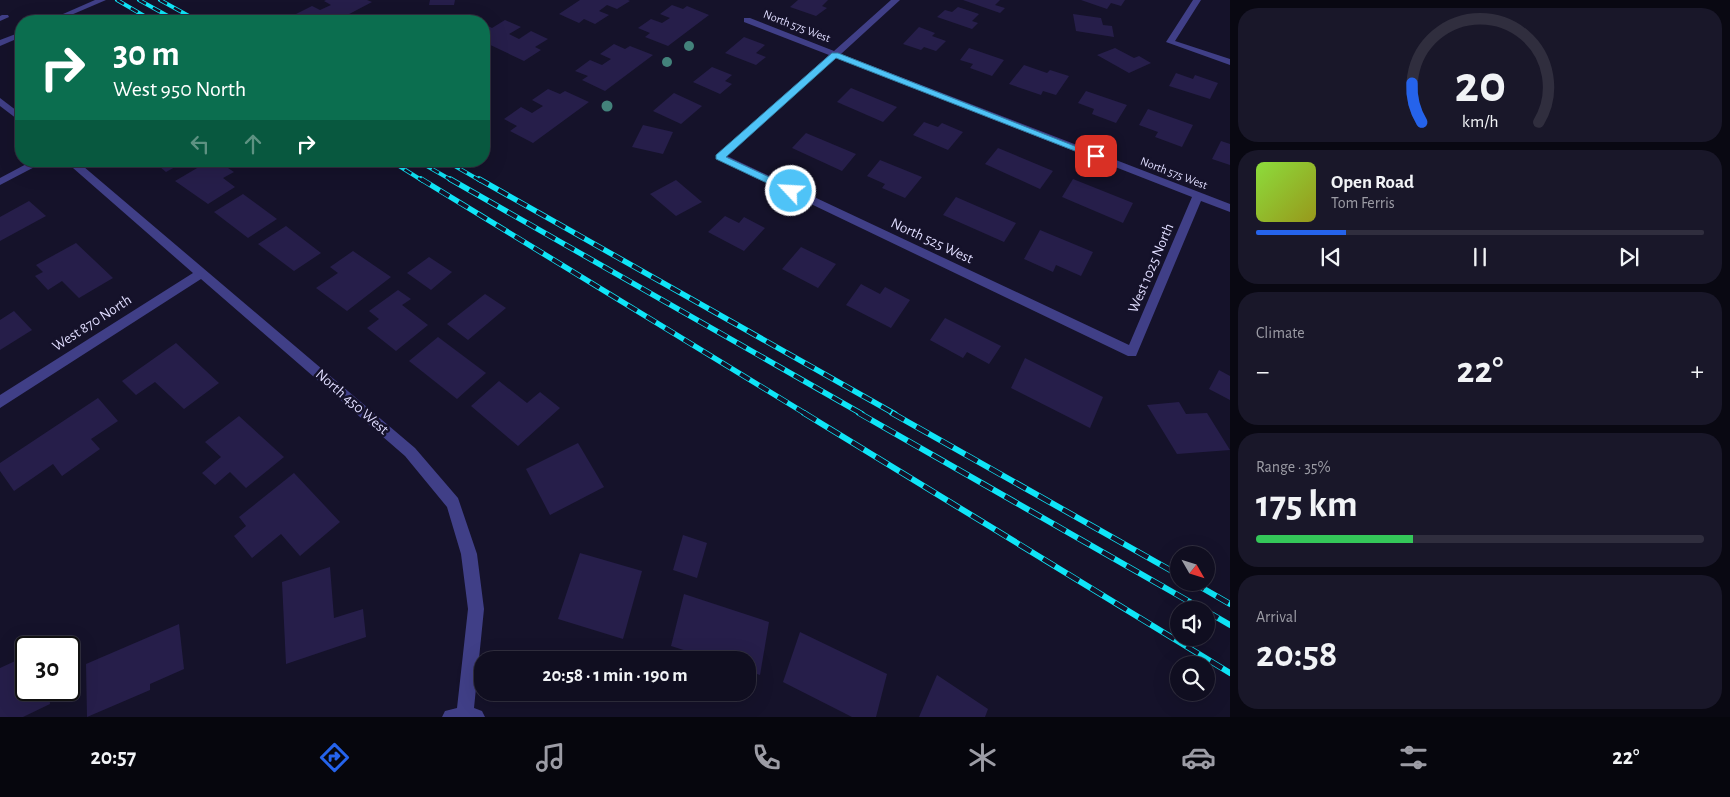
<!DOCTYPE html>
<meta charset="utf-8">
<style>
:root{--surface:#100e20;--page:#191729;--text:#f1f3f6;--muted:#9c9ca5;--line:#302e3e;--accent:#2563eb}
body{margin:0;font-family:"Alegreya Sans",sans-serif;background:var(--page);color:var(--text);height:100vh;display:flex;flex-direction:column;font-size:19px;white-space:nowrap}
*{box-sizing:border-box;margin:0}
p{font-size:16px;color:var(--muted)}
.icon{flex:none;width:28px;height:28px;fill:none;stroke:currentColor;stroke-width:2;stroke-linecap:round;stroke-linejoin:round}
.map{position:relative;flex:1;overflow:hidden}
.side{display:flex;flex-direction:column;gap:8px;padding:8px;background:#090812;width:500px}
.side>*{flex:none}
.hud{position:absolute;left:15px;top:15px;width:475px;height:152px;border-radius:20px;box-shadow:0 5px 20px #0002,0 0 0 1px var(--line);background:#0b6e4f;color:#fff;overflow:hidden}
.needle{width:32px;rotate:129deg}
.buttons{position:absolute;left:1170px;top:546px;display:grid;gap:10px}
.buttons a{display:grid;place-items:center;width:45px;height:45px;border-radius:50%;background:var(--surface);box-shadow:0 5px 20px #0002,0 0 0 1px var(--line);font-size:25px}
.speed{position:absolute;left:15px;top:636px;display:flex;gap:10px;font-size:25px;font-weight:700;text-align:center}
.speed>*{display:grid;place-content:center;width:65px;height:65px;border-radius:50%;background:var(--surface);box-shadow:0 5px 20px #0002,0 0 0 1px var(--line);line-height:1}
.speed .limit{border:2px solid #111;border-radius:8px;background:#fff;color:#111}
.pin{position:absolute;display:grid;place-items:center;width:42px;height:42px;color:#fff;margin:-21px;border-radius:10px;box-shadow:0 2px 8px #0006}
.me{position:absolute;width:55px;margin:-28px;rotate:295deg;stroke-linejoin:round;filter:drop-shadow(0 0 4px #0008)}
.turn{display:flex;align-items:center;gap:18px;height:105px;padding:0 15px;font-size:22px}
.turn .icon{width:65px;height:65px;stroke-width:2.5}
.turn b{display:block;font-size:35px;line-height:42px}
.lanes{display:flex;align-items:center;height:48px;padding:0 15px;background:#0003;justify-content:center;gap:25px;direction:ltr}
.lanes .off{opacity:.35}
.big{font-size:38px;font-weight:600;line-height:1.1}
.side .card{flex:1;display:flex;flex-direction:column;justify-content:center;gap:8px;min-width:0;padding:0 18px;border-radius:20px;background:var(--page)}
.side .dial{align-items:center;gap:0}
.dial svg{height:130px;overflow:visible;fill:none;stroke:var(--line);stroke-width:7;stroke-linecap:round;text-anchor:middle}
.dial text{fill:var(--text);stroke:none}
.song{display:flex;align-items:center;gap:15px}
.cover{width:60px;height:60px;border-radius:8px;background:linear-gradient(135deg,hsl(90 70% 55%),hsl(60 70% 35%))}
.played{height:5px;border-radius:2px;background:linear-gradient(90deg,var(--accent) 20%,var(--line) 20%)}
.keys{display:flex;justify-content:space-around;direction:ltr}
.heat{display:flex;justify-content:space-between;align-items:center;font-size:28px;direction:ltr}
.charge{height:8px;border-radius:4px;background:linear-gradient(90deg,#34c759 35%,var(--line) 0)}
.trip{position:absolute;left:474px;top:651px;width:282px;height:50px;border-radius:20px;background:var(--surface);box-shadow:0 5px 20px #0002,0 0 0 1px var(--line);font-weight:600;line-height:50px;text-align:center}
.dock{display:flex;height:80px;justify-content:space-around;align-items:center;background:#06060d;color:var(--muted)}
.dock .icon{width:35px;height:35px}
.dock .active{color:var(--accent)}
.dock b{font-size:22px;color:var(--text)}
main{display:flex;flex:1;min-height:0}
.map>svg:first-child{display:block}
.building{fill:#261e4a}
.lines{fill:none;stroke-linecap:round;stroke-linejoin:round}
.service{fill:#403f87;fill-rule:evenodd}
.minor{fill:#403f87;fill-rule:evenodd}
.tertiary{fill:#403f87;fill-rule:evenodd}
.rail-far2-casing{stroke:#0fe5f7;stroke-width:4}
.rail-far1-casing{stroke:#0fe5f7;stroke-width:5.5}
.rail-casing{stroke:#0fe5f7;stroke-width:6}
.rail-far2{stroke:#15122a;stroke-width:2.5;stroke-dasharray:8;stroke-linecap:butt}
.rail-far1{stroke:#15122a;stroke-width:4;stroke-dasharray:11;stroke-linecap:butt}
.rail{stroke:#15122a;stroke-width:4.5;stroke-dasharray:14;stroke-linecap:butt}
.tree{fill:#43827b}
.route{fill:#4fc3f7;stroke:#337fa1}
.labels{text-anchor:middle;dominant-baseline:central;stroke-width:5;stroke-linejoin:round;paint-order:stroke}
.far-street-label{font-size:12px;fill:#dfdcfe;stroke:#15122a}
.street-label{font-size:15px;fill:#dfdcfe;stroke:#15122a}
</style>
<main>
<div class="map">
<svg width="1230" height="717" viewBox="0 0 1230 717">
<rect width="100%" height="100%" fill="#15122a"/>
<!-- building -->
<g class="building">
<polygon points="326,0 367,0 372,2 336,21 301,21 304,20 294,15 312,6 320,10 331,5 324,1"/>
<polygon points="430,0 455,0 454,5 429,5"/>
<polygon points="580,0 628,0 630,1 617,9 607,5 599,11 609,15 595,24 584,19 579,23 559,14"/>
<polygon points="798,0 828,0 822,6 827,8 816,16 790,7"/>
<polygon points="963,0 1000,0 995,5 1005,8 1000,13"/>
<polygon points="1081,0 1125,0 1121,6 1111,3 1107,9"/>
<polygon points="672,5 683,9 687,6 709,15 668,46 645,37 650,33 638,28 651,19 662,23 670,18 660,14"/>
<polygon points="958,7 979,14 972,21 978,23 972,29 937,17 945,10 952,12"/>
<polygon points="1073,14 1101,18 1103,25 1112,26 1114,37 1076,31"/>
<polygon points="505,20 521,27 509,34 519,39 531,31 548,39 535,47 541,50 524,61 484,42 484,26 486,25 492,28"/>
<polygon points="919,27 935,33 932,36 946,41 936,51 924,47 921,50 903,44"/>
<polygon points="744,37 765,45 756,53 766,57 756,65 725,53"/>
<polygon points="614,44 625,49 630,46 653,55 605,91 582,80 588,76 575,71 590,60 602,65 611,59 600,54"/>
<polygon points="969,48 1004,60 992,76 970,68 973,64 960,60"/>
<polygon points="1115,48 1134,58 1139,56 1151,63 1129,73 1097,55"/>
<polygon points="1024,65 1047,73 1050,70 1069,76 1056,95 1043,91 1041,95 1009,84"/>
<polygon points="712,67 732,75 725,81 732,84 720,94 693,82"/>
<polygon points="1176,73 1193,79 1195,75 1218,83 1210,99 1169,86"/>
<polygon points="851,88 897,107 883,122 837,102"/>
<polygon points="548,89 560,94 565,91 589,102 533,143 510,131 517,126 504,119 521,107 532,113 543,106 532,100"/>
<polygon points="1086,91 1127,105 1116,123 1092,114 1094,109 1078,103"/>
<polygon points="674,93 702,106 681,124 653,111"/>
<polygon points="1148,109 1193,125 1182,147 1155,137 1158,132 1139,125"/>
<polygon points="924,122 938,127 942,123 963,132 948,150 913,135"/>
<polygon points="643,125 673,132 663,154 632,147"/>
<polygon points="806,133 856,154 842,171 792,148"/>
<polygon points="1221,141 1230,144 1230,165 1212,159"/>
<polygon points="998,148 1053,171 1040,189 985,164"/>
<polygon points="880,160 922,177 905,198 882,188 885,184 867,176"/>
<polygon points="153,161 186,161 166,172"/>
<polygon points="219,162 234,172 223,178 235,187 208,204 175,181 204,164 209,168"/>
<polygon points="1073,179 1133,203 1123,223 1062,197"/>
<polygon points="676,180 702,202 676,216 650,194"/>
<polygon points="243,194 277,219 248,238 214,212"/>
<polygon points="956,197 1016,223 1004,242 943,215"/>
<polygon points="29,201 46,216 0,241 0,217"/>
<polygon points="725,216 739,223 744,217 765,228 744,251 708,232"/>
<polygon points="286,226 321,253 294,271 258,244"/>
<polygon points="1040,230 1093,252 1081,276 1056,265 1053,272 1024,259"/>
<polygon points="76,243 113,278 79,298 62,281 48,290 35,276 43,272 36,265"/>
<polygon points="801,247 836,264 818,288 782,269"/>
<polygon points="353,251 391,277 347,311 316,288 338,273 330,267"/>
<polygon points="429,257 452,272 431,290 407,273"/>
<polygon points="861,284 880,294 885,287 910,300 891,328 846,305"/>
<polygon points="398,290 411,299 402,305 428,325 396,351 367,328 379,319 369,311"/>
<polygon points="485,294 506,308 468,340 447,324"/>
<polygon points="14,311 32,330 0,350 0,320"/>
<polygon points="945,318 1001,346 989,364 967,352 963,358 930,340"/>
<polygon points="438,337 486,373 457,399 409,361"/>
<polygon points="176,343 219,383 184,409 155,382 136,395 122,381"/>
<polygon points="1025,358 1103,397 1090,428 1011,388"/>
<polygon points="1219,370 1230,376 1230,400 1209,389"/>
<polygon points="499,381 527,403 540,392 560,408 518,446 471,406"/>
<polygon points="98,398 118,421 91,439 100,449 62,476 53,464 14,491 0,471 0,463"/>
<polygon points="1179,402 1186,414 1207,413 1230,450 1177,454 1147,405"/>
<polygon points="239,416 284,457 246,488 230,472 215,485 202,473 221,457 205,442"/>
<polygon points="578,443 604,487 550,515 526,469"/>
<polygon points="294,473 340,522 300,556 281,534 252,558 234,536 246,526 239,517"/>
<polygon points="683,535 707,543 697,578 673,570"/>
<polygon points="580,553 642,571 623,639 558,619"/>
<polygon points="330,567 334,618 363,609 366,637 286,664 282,582"/>
<polygon points="684,594 769,622 760,675 748,671 748,660 715,660 671,646"/>
<polygon points="179,624 184,669 150,684 150,690 87,717 86,664"/>
<polygon points="800,632 887,674 876,717 852,717 783,682"/>
<polygon points="26,656 26,690 49,690 50,704 23,717 0,717 0,668"/>
<polygon points="937,675 988,709 985,717 919,717"/>
</g>
<g class="lines">
<!-- service -->
<polygon class="service" points="2,15 8,15 9,17 0,21 0,16"/>
<!-- minor -->
<g class="minor">
<path d="M 891,0 L 900,0 L 841,54 L 1230,204 L 1230,212 L 1201,201 L 1136,356 L 1128,356 L 717,159 L 717,155 L 829,55 L 744,22 L 744,18 L 750,18 L 834,51 ZM 836,58 L 1192,197 L 1129,345 L 727,156 Z"/>
<polygon points="1193,0 1201,0 1175,41 1230,59 1230,65 1166,42"/>
<polygon points="0,98 21,114 21,122 0,106"/>
<polygon points="32,161 46,161 0,185 0,178"/>
<polygon points="65,161 77,161 415,448 458,498 477,554 484,609 474,708 482,711 485,717 442,717 445,711 457,708 468,609 461,554 447,507 405,456 201,279 0,408 0,395 193,273"/>
</g>
<!-- tertiary -->
<g class="tertiary">
<polygon points="95,0 106,0 57,21 47,21"/>
<polygon points="21,32 21,37 0,46 0,40"/>
</g>
<!-- rail-far2 casing -->
<g class="rail-far2-casing">
<g id="rail-far2">
<polyline points="117,0 153,21"/>
<polyline points="139,0 177,21"/>
<polyline points="160,0 198,21"/>
<polyline points="391,161 423,181"/>
<polyline points="418,161 453,181"/>
<polyline points="446,161 481,181"/>
</g>
</g>
<!-- rail-far1 casing -->
<g class="rail-far1-casing">
<g id="rail-far1">
<polyline points="421,179 806,414"/>
<polyline points="450,179 862,414"/>
<polyline points="479,179 895,414"/>
</g>
</g>
<!-- rail casing -->
<g class="rail-casing">
<g id="rail">
<polyline points="804,413 1230,673"/>
<polyline points="859,413 1204,610"/>
<polyline points="892,413 1179,575"/>
<polyline points="1192,582 1230,604"/>
<polyline points="1206,611 1230,625"/>
</g>
</g>
<!-- rail-far2 -->
<use href="#rail-far2" class="rail-far2"/>
<!-- rail-far1 -->
<use href="#rail-far1" class="rail-far1"/>
<!-- rail -->
<use href="#rail" class="rail"/>
</g>
<!-- trees -->
<g class="tree">
<circle cx="689" cy="46" r="5"/>
<circle cx="667" cy="62" r="5"/>
<circle cx="607" cy="106" r="5.5"/>
</g>
<!-- route -->
<polygon class="route" points="832,53 838,53 1100,156 1093,158 836,58 726,157 795,189 795,193 788,193 716,159 716,155"/>
<g class="labels">
<!-- far-street labels -->
<g class="far-street-label">
<text transform="translate(797 26) rotate(21)">North 575 West</text>
<text transform="translate(1174 173) rotate(21)">North 575 West</text>
</g>
<!-- street labels -->
<g class="street-label">
<text transform="translate(932 241) rotate(25)">North 525 West</text>
<text transform="translate(1151 268) rotate(-67)">West 1025 North</text>
<text transform="translate(92 323) rotate(-33)">West 870 North</text>
<text transform="translate(352 402) rotate(41)">North 450 West</text>
</g>
</g>
</svg>
<div class="buttons">
<a><svg class="needle" viewBox="-14 -14 28 28"><path d="M0-13l5 13h-10z" fill="#e53935"/><path d="M0 13l5-13h-10z" fill="#9c9ca5"/></svg></a>
<a><svg class="icon" aria-label="sound" viewBox="0 0 24 24"><path d="M4 9h4l5-4v14l-5-4H4zM17 9q2 3 0 6"/></svg></a>
<a><svg class="icon" aria-label="search" viewBox="0 0 24 24"><circle cx="10" cy="10" r="6"/><path d="M15 15l6 6"/></svg></a>
</div>
<div class="speed"><div class="limit">30</div></div>
<div class="pin" style="left:1096px;top:156px;background:#d93025"><svg class="icon" aria-label="arrive" viewBox="0 0 24 24"><path d="M6 21V4h12l-3 4 3 4H6"/></svg></div>
<svg class="me" style="left:791px;top:191px" viewBox="-20 -20 40 40"><circle r="17" fill="#4fc3f7" stroke="#fff" stroke-width="3"/><path d="M0-11L8 9 0 5-8 9z" fill="#fff"/></svg>
<div class="trip">20:58 · 1 min · 190 m</div>
<div class="hud">
<div class="turn"><svg class="icon" aria-label="right" viewBox="0 0 24 24"><path d="M7 20v-9h11M14 6l5 5-5 5"/></svg><div><b>30 m</b>West 950 North</div></div>
<div class="lanes"><svg class="icon off" aria-label="left" viewBox="0 0 24 24"><path d="M17 20v-9H6M10 6l-5 5 5 5"/></svg><svg class="icon off" aria-label="ahead" viewBox="0 0 24 24"><path d="M12 20V5M6 11l6-6 6 6"/></svg><svg class="icon" aria-label="right" viewBox="0 0 24 24"><path d="M7 20v-9h11M14 6l5 5-5 5"/></svg></div>
</div>
</div>
<section class="side">
<div class="card dial"><svg viewBox="0 0 100 80">
<path d="M14 69A42 42 0 1 1 86 69"/>
<path d="M14 69A42 42 0 0 1 8 45" stroke="#2563eb"/>
<text x="50" y="56" font-size="32" font-weight="700">20</text>
<text x="50" y="72" font-size="11">km/h</text>
</svg></div>
<div class="card">
<div class="song"><i class="cover"></i><div><b>Open Road</b><p>Tom Ferris</p></div></div>
<div class="played"></div>
<div class="keys"><svg class="icon" aria-label="previous" viewBox="0 0 24 24"><path d="M18 5L8 12l10 7zM5 5v14"/></svg><svg class="icon" aria-label="pause" viewBox="0 0 24 24"><path d="M8 5v14M16 5v14"/></svg><svg class="icon" aria-label="next" viewBox="0 0 24 24"><path d="M6 5l10 7-10 7zM19 5v14"/></svg></div>
</div>
<div class="card"><p>Climate</p>
<div class="heat"><a>−</a><b class="big">22°</b><a>+</a></div>
</div>
<div class="card"><p>Range · 35%</p><b class="big">175 km</b><div class="charge"></div></div>
<div class="card"><p>Arrival</p><b class="big">20:58</b></div>
</section>
</main>
<nav class="dock">
<b>20:57</b>
<svg class="icon active" aria-label="directions" viewBox="0 0 24 24"><path d="M12 3l9 9-9 9-9-9zM9 14v-3h6M13 9l2 2-2 2"/></svg>
<svg class="icon" aria-label="music" viewBox="0 0 24 24"><path d="M9 18V5l10-2v13"/><circle cx="6" cy="18" r="3"/><circle cx="16" cy="16" r="3"/></svg>
<svg class="icon" aria-label="phone" viewBox="0 0 24 24"><path d="M5 4h4l2 5-3 2q2 4 5 5l2-3 5 2v4C11 20 4 13 5 4z"/></svg>
<svg class="icon" aria-label="climate" viewBox="0 0 24 24"><path d="M12 3v18M4 7l16 10M4 17L20 7"/></svg>
<svg class="icon" aria-label="car" viewBox="0 0 24 24"><path d="M5 17H2v-5l4-1 3-4h7l3 4 3 1v5h-3M9 17h6M6 11h13"/><circle cx="7" cy="17" r="2"/><circle cx="17" cy="17" r="2"/></svg>
<svg class="icon" aria-label="filters" viewBox="0 0 24 24"><path d="M4 7h16M4 17h16"/><circle cx="9" cy="7" r="2"/><circle cx="15" cy="17" r="2"/></svg>
<b>22°</b>
</nav>
